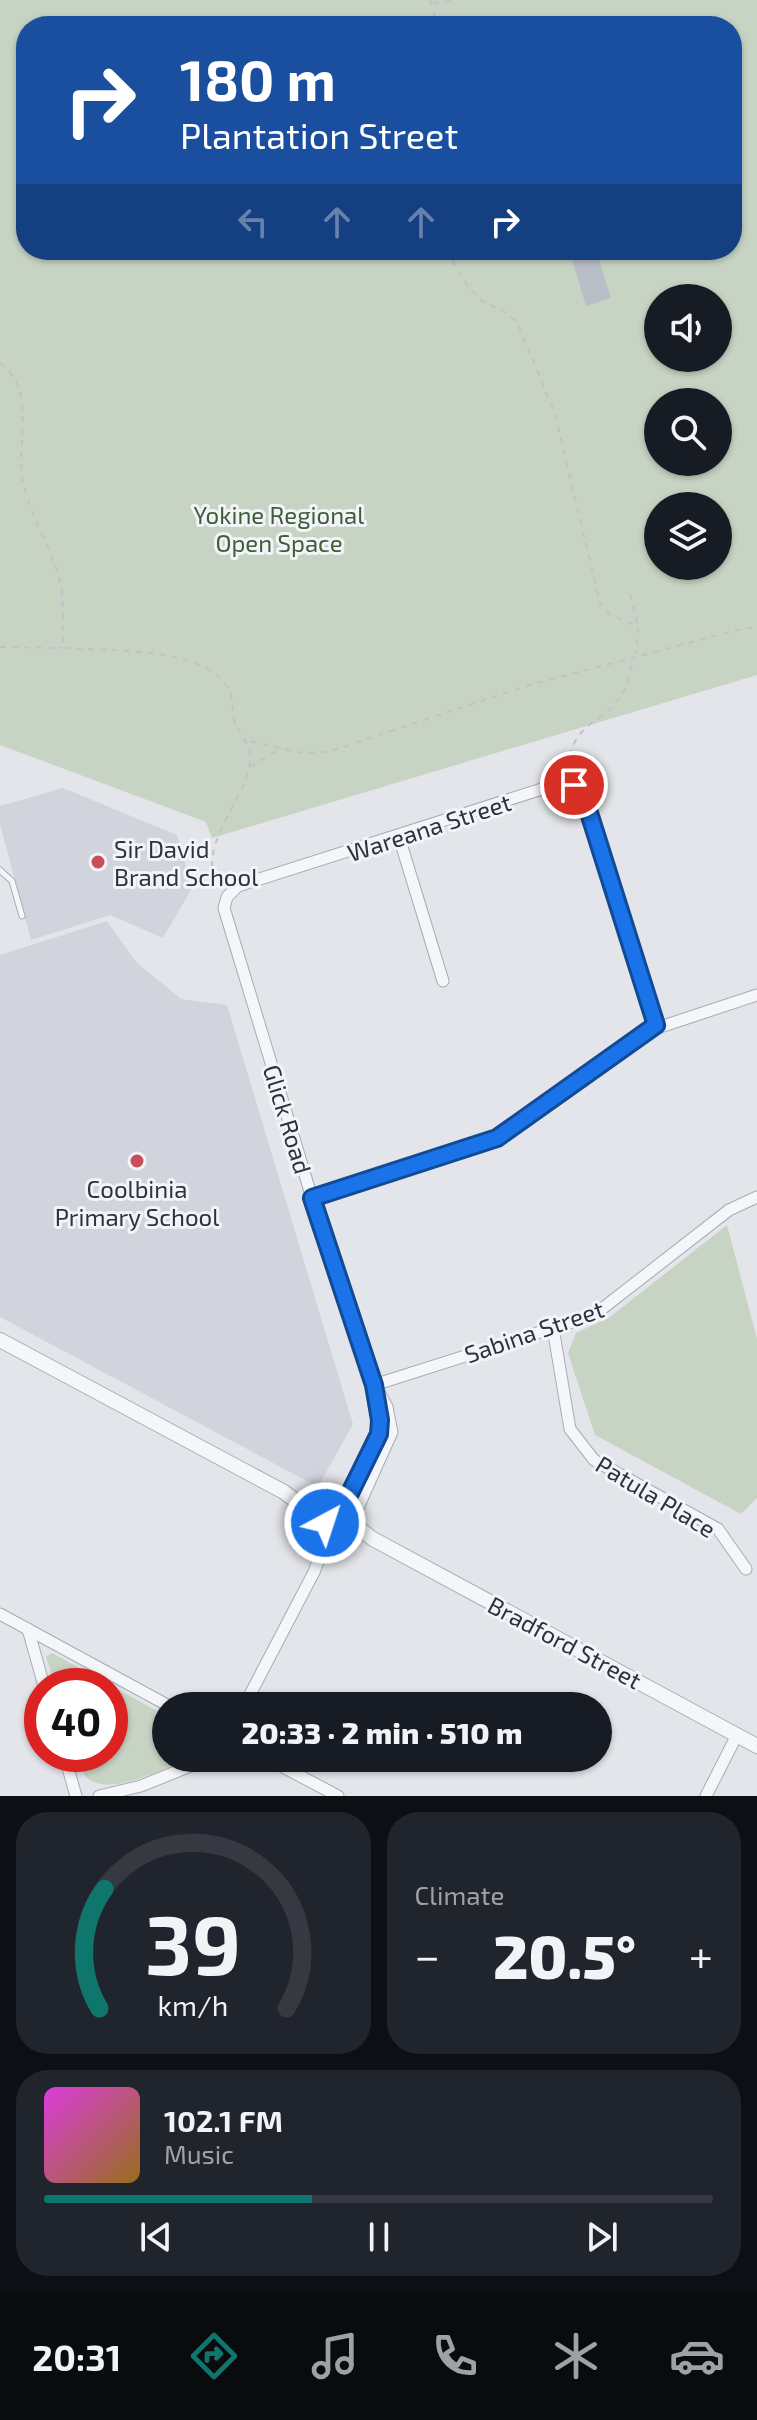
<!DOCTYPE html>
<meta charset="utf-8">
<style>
:root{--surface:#171b24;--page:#20242c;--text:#f1f3f6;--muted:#9ea1a6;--line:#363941;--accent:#0f766e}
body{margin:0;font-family:"Exo 2",sans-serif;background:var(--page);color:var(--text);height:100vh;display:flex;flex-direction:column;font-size:30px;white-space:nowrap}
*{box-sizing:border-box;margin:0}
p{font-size:26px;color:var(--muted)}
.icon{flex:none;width:44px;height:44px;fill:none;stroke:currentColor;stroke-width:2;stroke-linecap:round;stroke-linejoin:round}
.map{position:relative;height:1796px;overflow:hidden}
.panel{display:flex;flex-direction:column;gap:16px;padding:16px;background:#0d0f14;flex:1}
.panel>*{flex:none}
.hud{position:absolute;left:16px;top:16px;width:726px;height:244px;border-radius:32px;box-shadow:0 2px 6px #0004;background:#1a4fa0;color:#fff;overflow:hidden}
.fabs{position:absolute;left:644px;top:284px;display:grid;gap:16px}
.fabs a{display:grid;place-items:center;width:88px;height:88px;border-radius:50%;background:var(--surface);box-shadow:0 2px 6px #0004;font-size:40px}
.speed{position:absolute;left:24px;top:1668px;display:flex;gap:16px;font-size:40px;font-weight:700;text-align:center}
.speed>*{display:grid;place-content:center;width:104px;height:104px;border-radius:50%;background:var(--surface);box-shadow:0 2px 6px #0004;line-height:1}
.speed .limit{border:12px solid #d22;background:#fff;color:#111}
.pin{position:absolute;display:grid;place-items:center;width:68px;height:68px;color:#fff;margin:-34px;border:4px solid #fff;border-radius:50%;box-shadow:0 2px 8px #0007}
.me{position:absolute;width:88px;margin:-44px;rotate:40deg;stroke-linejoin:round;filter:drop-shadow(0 0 6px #0008)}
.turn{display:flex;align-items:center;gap:28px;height:168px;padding:0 32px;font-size:36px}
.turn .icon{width:104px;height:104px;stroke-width:2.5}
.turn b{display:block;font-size:56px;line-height:68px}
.lanes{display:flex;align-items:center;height:76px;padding:0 32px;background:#0003;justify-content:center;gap:40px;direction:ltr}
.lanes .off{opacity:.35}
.big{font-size:60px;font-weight:800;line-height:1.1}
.panel .widget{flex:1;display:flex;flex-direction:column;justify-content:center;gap:12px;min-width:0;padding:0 28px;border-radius:32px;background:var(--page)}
.panel .dial{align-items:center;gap:0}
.dial svg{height:208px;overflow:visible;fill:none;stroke:var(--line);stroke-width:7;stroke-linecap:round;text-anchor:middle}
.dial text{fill:var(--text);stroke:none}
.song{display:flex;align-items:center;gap:24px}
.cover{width:96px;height:96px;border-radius:12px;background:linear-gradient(135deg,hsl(300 70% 55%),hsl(40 70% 35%))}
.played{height:8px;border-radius:4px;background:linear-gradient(90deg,var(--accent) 40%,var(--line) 40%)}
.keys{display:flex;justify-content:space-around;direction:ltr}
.heat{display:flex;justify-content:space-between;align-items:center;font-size:44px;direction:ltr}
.panel .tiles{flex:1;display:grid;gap:16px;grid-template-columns:1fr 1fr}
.widget:last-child{grid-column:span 2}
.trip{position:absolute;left:152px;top:1692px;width:460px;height:80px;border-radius:40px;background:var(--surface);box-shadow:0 2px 6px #0004;font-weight:800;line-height:80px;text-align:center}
.menu{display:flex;height:128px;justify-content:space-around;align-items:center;background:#090b0e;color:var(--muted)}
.menu .icon{width:56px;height:56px}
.menu .selected{color:var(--accent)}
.menu b{font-size:36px;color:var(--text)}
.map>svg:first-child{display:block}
.built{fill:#d1d4dc}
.green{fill:#c7d4c4;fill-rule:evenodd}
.building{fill:#babec7}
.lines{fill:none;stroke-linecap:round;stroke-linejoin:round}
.service-casing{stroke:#a8acb4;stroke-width:7}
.minor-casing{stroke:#a8acb4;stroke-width:13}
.tertiary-casing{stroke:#a8acb4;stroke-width:16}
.path{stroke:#c0c3c9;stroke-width:2;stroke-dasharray:6 6;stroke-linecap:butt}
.service{stroke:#f5f6f9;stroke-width:5}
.minor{stroke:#f5f6f9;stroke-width:11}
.tertiary{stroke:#f5f6f9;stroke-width:14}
.route-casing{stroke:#114b97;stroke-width:20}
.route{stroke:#1a73e8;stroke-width:14}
.poi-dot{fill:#ca4e59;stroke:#f2f4f8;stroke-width:3}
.labels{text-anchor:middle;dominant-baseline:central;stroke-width:6;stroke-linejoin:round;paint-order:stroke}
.park-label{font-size:24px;fill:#3e5d39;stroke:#f2f4f8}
.street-label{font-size:24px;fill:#2b3242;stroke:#f2f4f8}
.poi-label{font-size:24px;fill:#2b3242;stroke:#f2f4f8;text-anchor:start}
</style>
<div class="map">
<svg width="757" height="1796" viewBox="0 0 757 1796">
<rect width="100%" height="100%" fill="#e3e5ea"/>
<!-- built -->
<g class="built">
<polygon points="63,788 177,835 192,888 163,938 110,915 31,940 0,824 0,806"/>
<polygon points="107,921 136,962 181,999 227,1005 353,1424 318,1487 0,1317 0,955"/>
</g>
<!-- green -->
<g class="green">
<path d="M 0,0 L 757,0 L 757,675 L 212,838 L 206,822 L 0,745 ZM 26,26 L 732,26 L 732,250 L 26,250 ZM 658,298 L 718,298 L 718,358 L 658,358 ZM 658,402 L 718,402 L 718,462 L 658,462 ZM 658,506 L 718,506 L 718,566 L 658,566 Z"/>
<polygon points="727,1225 757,1339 757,1498 741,1514 595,1435 568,1353 576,1333 610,1317"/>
<path d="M 52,1653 L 166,1716 L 166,1758 L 191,1758 C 169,1767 115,1794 92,1781 C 82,1776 80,1764 77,1754 L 110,1754 L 110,1686 L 55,1686 L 46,1657 Z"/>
</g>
<!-- building -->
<polygon class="building" points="569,250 596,250 611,298 586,306"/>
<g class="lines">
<!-- service casing -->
<g class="service-casing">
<polyline id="service" points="0,870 12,881 22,916"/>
</g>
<!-- minor casing -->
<g class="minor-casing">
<g id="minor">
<polyline points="399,837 443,981"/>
<polyline points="312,1198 497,1138 639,1034 757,995"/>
<polyline points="553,1328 570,1429 594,1460 718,1529 746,1569"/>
<polyline points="374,1385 594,1315 729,1210 757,1197"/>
<polyline points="338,1510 379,1434 374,1385 312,1198 224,908 227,897 238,886 567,781 585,800 656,1025"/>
<polyline points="352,1521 392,1432 387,1407 377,1389"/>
<polyline points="0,1614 169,1706"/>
<polyline points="28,1629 44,1686"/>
<polyline points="244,1706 314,1572 329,1532"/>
<polyline points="64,1754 76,1796"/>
<polyline points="266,1758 338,1796"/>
<polyline points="99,1796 141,1786 210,1758"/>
<polyline points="706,1796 737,1735"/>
</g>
</g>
<!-- tertiary casing -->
<g class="tertiary-casing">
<g id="tertiary">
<polyline points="0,1340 284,1492 325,1523"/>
<polyline points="306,1501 347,1513 352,1523 347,1533 333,1535 326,1528 327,1518 333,1511"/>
<polyline points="352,1523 373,1539 757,1746"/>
</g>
</g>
<!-- path -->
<g class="path">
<polyline points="430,0 438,26"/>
<polyline points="433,3 452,1"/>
<polyline points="446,250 469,288 483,302 502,310 517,322 555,414 600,603 610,614 638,627 636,654"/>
<path d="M 0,363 C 38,392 15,442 23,481 C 29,513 48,542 58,574 C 65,598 62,624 63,648 C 106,651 214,645 231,695 C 233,702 232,711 234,719 C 239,739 255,741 249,768 C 241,805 195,850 219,887"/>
<polyline points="630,594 638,626"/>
<polyline points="0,647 63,648"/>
<polyline points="250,741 302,753 328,752 526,686 745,628 757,628"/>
<polyline points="250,767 282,748"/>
<path d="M 568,768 C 572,720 604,725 622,694 C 628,685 630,669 634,658"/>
</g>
<!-- service -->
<use href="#service" class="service"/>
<!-- minor -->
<use href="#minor" class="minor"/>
<!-- tertiary -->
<use href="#tertiary" class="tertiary"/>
</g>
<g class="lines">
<!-- route casing -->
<g class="route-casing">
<polyline id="route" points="325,1523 329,1514 338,1510 350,1493 379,1434 380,1420 374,1385 312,1198 497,1138 656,1025 585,800 574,785"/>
</g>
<!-- route -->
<use href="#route" class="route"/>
</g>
<!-- markers -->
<g class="poi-dot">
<circle cx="98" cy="862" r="8"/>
<circle cx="137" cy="1161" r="8"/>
</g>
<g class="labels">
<!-- park labels -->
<g class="park-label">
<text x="279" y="514">Yokine Regional<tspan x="279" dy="28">Open Space</tspan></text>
</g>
<!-- street labels -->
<g class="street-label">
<text transform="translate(429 827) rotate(-18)">Wareana Street</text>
<text transform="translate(288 1119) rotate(73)">Glick Road</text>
<text transform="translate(534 1331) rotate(-19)">Sabina Street</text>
<text transform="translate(656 1496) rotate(31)">Patula Place</text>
<text transform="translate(565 1642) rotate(28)">Bradford Street</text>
</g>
<!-- poi labels -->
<g class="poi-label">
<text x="114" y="848">Sir David<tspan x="114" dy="28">Brand School</tspan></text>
<text x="137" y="1188" text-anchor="middle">Coolbinia<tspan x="137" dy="28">Primary School</tspan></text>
</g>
</g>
</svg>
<div class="fabs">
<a><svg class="icon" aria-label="sound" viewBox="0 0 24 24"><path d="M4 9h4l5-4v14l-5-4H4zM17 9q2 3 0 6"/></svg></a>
<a><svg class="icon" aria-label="search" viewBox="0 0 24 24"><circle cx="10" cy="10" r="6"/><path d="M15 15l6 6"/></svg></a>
<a><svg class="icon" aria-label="layers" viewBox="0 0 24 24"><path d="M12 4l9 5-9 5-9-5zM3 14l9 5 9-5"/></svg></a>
</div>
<div class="speed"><div class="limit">40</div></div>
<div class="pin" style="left:574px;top:785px;background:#d93025"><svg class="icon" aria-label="arrive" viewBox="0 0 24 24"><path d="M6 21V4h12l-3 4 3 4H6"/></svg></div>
<svg class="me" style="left:325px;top:1523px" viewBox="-20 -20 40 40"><circle r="17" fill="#1a73e8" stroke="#fff" stroke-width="3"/><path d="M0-11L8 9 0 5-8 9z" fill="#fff"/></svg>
<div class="trip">20:33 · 2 min · 510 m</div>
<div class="hud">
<div class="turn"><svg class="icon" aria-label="right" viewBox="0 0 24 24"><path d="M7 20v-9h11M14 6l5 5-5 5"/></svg><div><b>180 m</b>Plantation Street</div></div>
<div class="lanes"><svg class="icon off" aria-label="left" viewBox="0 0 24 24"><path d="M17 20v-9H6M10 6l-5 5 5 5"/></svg><svg class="icon off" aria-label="ahead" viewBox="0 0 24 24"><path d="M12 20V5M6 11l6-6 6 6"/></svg><svg class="icon off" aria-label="ahead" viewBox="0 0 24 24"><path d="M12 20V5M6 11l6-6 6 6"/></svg><svg class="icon" aria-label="right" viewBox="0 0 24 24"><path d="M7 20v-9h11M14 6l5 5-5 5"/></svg></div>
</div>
</div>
<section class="panel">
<div class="tiles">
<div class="widget dial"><svg viewBox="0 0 100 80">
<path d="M14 69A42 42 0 1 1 86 69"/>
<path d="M14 69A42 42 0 0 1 16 23" stroke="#0f766e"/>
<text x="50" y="56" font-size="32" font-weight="700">39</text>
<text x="50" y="72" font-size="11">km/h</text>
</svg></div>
<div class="widget"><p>Climate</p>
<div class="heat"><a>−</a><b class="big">20.5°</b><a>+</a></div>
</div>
<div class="widget">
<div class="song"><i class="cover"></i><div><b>102.1 FM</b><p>Music</p></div></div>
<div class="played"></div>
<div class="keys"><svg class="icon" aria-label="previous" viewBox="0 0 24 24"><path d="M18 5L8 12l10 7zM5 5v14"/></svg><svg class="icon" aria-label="pause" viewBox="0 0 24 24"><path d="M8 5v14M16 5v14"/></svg><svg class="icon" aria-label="next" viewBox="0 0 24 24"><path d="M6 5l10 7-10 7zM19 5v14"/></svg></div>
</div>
</div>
</section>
<nav class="menu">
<b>20:31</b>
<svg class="icon selected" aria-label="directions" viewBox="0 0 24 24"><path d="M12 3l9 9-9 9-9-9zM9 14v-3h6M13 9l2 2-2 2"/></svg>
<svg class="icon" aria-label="music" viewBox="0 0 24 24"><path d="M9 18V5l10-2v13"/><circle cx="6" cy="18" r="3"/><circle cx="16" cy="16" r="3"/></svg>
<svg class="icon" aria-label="phone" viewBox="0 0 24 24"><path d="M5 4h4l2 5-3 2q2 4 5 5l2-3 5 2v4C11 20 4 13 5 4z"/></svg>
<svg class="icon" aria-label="climate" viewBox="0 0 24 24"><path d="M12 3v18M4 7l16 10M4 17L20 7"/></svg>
<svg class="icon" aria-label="car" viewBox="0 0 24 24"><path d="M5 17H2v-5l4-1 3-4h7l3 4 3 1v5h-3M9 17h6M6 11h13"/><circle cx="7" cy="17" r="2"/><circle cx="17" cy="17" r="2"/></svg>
</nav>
